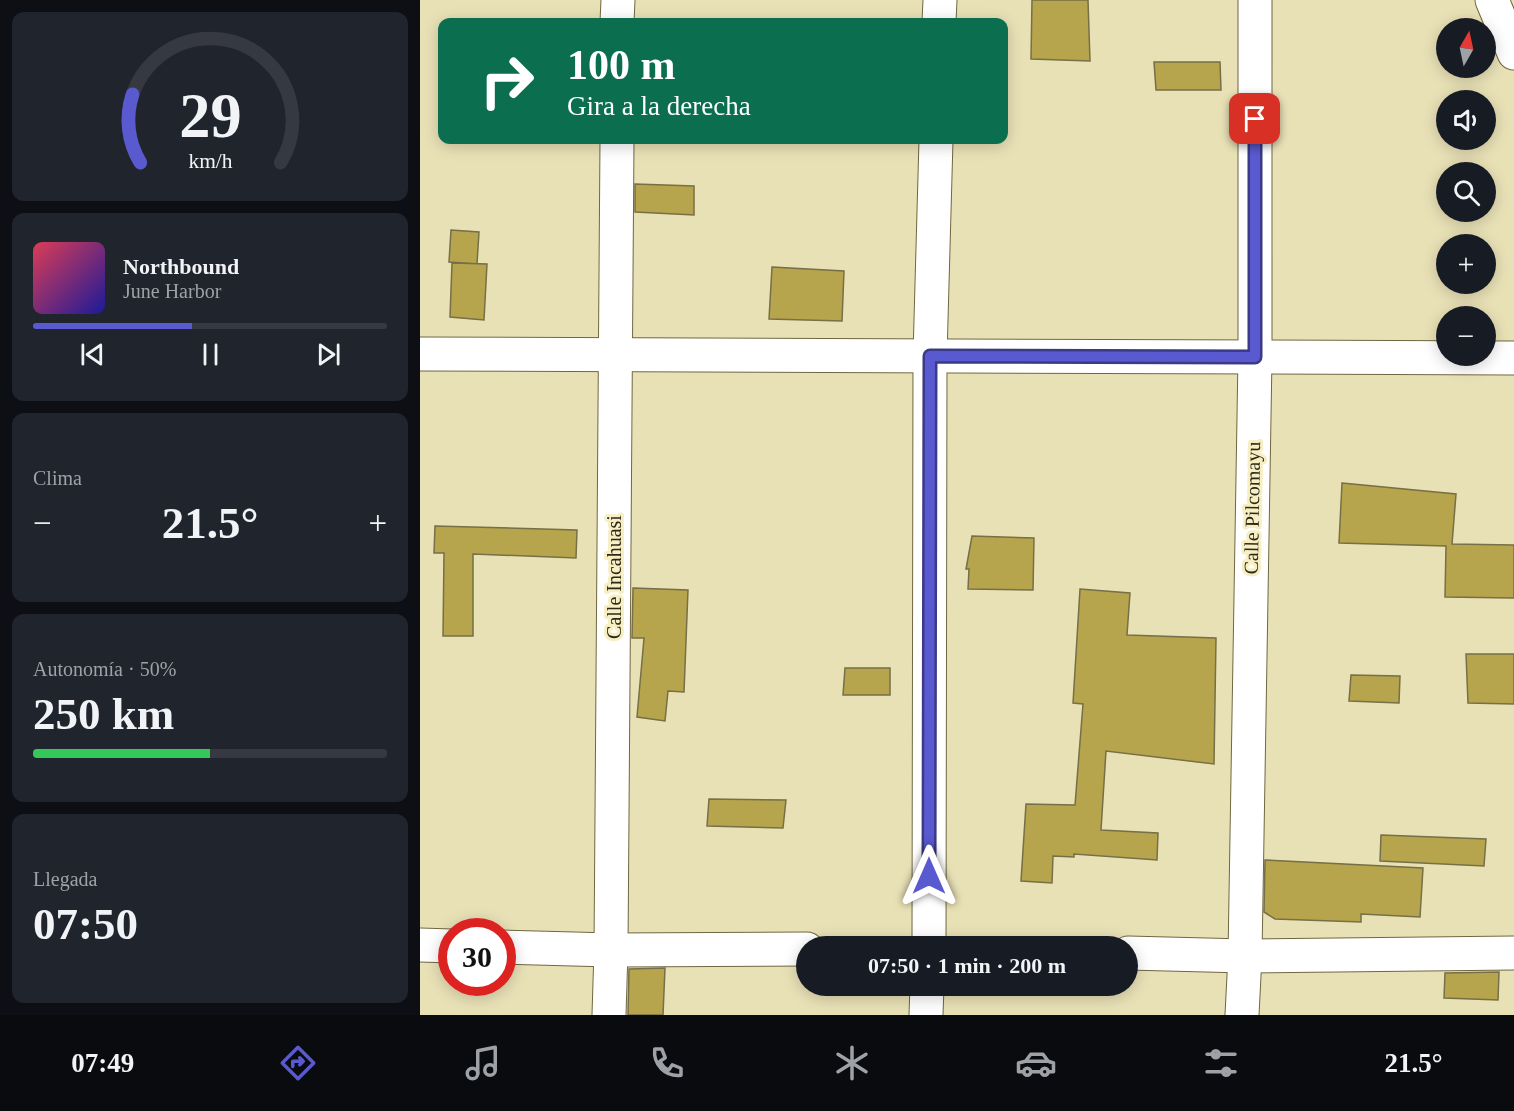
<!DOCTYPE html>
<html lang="es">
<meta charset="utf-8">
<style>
:root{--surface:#171b24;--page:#20242c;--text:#f1f3f6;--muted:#9ea1a6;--line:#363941;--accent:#5959d0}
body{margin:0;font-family:Georgia,serif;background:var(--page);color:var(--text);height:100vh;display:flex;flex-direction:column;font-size:22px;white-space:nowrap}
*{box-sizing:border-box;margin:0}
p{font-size:20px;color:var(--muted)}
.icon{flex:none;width:33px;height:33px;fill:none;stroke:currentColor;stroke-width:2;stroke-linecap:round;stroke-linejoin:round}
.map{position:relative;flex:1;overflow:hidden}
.side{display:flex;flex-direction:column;gap:12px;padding:12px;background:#0d0f14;width:420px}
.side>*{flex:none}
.banner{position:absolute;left:18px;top:18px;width:570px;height:126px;border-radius:12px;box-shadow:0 3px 15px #0003;background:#0b6e4f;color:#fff;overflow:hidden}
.needle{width:39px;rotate:9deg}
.buttons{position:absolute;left:1016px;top:18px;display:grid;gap:12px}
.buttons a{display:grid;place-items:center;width:60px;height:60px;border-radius:50%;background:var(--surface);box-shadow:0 3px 15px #0003;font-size:30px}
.speed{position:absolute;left:18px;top:918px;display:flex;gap:12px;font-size:30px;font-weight:700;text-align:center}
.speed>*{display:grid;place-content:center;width:78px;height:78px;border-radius:50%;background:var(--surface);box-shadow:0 3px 15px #0003;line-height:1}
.speed .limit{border:9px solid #d22;background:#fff;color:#111}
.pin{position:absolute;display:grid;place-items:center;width:51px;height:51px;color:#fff;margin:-26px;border-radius:12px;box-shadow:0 3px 9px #0006}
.me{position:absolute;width:66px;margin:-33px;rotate:0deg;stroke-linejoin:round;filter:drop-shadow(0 0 4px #0008)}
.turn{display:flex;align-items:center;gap:21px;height:126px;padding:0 30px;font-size:27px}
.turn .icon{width:78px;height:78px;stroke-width:2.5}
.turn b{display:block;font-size:42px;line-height:51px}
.big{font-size:45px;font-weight:700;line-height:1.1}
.side .tile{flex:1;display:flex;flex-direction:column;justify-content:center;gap:9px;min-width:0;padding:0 21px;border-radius:12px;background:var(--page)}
.side .dial{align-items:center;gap:0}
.dial svg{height:156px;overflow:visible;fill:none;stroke:var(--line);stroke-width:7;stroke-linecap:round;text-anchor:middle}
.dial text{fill:var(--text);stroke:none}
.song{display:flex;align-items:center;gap:18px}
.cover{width:72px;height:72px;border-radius:9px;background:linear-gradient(135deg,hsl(350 70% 55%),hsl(240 70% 35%))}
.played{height:6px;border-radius:3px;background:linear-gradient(90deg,var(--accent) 45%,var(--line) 45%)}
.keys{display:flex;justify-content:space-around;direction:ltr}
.heat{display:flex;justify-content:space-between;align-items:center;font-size:33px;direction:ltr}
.charge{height:9px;border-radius:4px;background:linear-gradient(90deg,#34c759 50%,var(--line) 0)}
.trip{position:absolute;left:376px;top:936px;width:342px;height:60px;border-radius:30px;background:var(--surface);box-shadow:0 3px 15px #0003;font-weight:700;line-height:60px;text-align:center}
.tab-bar{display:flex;height:96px;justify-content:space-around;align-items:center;background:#090b0e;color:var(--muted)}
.tab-bar .icon{width:42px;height:42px}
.tab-bar .current{color:var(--accent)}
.tab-bar b{font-size:27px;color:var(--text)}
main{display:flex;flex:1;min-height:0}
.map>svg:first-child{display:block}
.building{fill:#b6a54c;stroke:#766f47;stroke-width:1.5}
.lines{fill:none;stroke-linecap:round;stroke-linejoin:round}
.minor-casing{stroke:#6f6740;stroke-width:35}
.minor{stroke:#fff;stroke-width:33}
.route-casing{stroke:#3a3a87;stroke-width:15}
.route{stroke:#5959d0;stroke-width:10}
.labels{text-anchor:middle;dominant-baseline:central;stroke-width:6;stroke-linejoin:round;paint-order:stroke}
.street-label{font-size:20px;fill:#2c2919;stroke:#f7eec3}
</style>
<main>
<section class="side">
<div class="tile dial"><svg viewBox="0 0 100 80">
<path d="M14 69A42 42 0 1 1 86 69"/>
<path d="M14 69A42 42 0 0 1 10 34" stroke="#5959d0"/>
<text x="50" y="56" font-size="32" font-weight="700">29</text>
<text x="50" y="72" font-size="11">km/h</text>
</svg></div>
<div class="tile">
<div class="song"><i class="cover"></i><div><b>Northbound</b><p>June Harbor</p></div></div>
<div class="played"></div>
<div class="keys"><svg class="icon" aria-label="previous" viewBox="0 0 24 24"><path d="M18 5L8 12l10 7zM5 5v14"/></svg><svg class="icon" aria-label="pause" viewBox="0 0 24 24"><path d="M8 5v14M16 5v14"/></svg><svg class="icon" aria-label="next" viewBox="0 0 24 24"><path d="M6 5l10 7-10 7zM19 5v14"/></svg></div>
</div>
<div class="tile"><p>Clima</p>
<div class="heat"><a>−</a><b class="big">21.5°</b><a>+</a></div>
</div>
<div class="tile"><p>Autonomía · 50%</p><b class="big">250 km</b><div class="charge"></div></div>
<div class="tile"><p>Llegada</p><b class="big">07:50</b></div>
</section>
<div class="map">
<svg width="1094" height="1015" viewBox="0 0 1094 1015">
<rect width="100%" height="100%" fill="#e9e1b6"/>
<!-- building -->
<g class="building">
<polygon points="612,0 668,0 670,61 611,59"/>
<polygon points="734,62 800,62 801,90 736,90"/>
<polygon points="215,184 274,186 274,215 215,212"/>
<polygon points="31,230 59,232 57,264 29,262"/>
<polygon points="32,263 67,264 64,320 30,317"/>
<polygon points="352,267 424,271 422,321 349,319"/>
<polygon points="922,483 1036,494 1032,544 1094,545 1094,598 1025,597 1026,546 919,543"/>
<polygon points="15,526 157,530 156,558 53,554 53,636 23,636 24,553 14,553"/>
<polygon points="552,536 614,538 613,590 548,589 549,569 546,569"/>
<polygon points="213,588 268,590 264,692 248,691 245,721 217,717 224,638 212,638"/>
<polygon points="660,589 710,593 707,635 796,638 794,764 686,751 681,830 738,833 737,860 654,854 654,857 633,856 632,883 601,881 606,804 655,805 663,704 653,703"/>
<polygon points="1046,654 1094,654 1094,704 1048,703"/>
<polygon points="425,668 470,668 470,695 423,695"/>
<polygon points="931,675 980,676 979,703 929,701"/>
<polygon points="289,799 366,800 363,828 287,826"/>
<polygon points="961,835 1066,839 1064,866 960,861"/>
<polygon points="845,860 1003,868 1000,917 941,914 941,922 855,919 844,912"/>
<polygon points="245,968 243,1015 208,1015 209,969"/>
<polygon points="1079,972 1078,1000 1024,998 1025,973"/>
</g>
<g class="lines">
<!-- minor casing -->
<g class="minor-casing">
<g id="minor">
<polyline points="1072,0 1094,53"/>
<polyline points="197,22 198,0"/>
<polyline points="519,22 520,0"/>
<polyline points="0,354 1094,358"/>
<polyline points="0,945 32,946"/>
<polyline points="509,946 510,356 516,140"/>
<polyline points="82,947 191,950 387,949"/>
<polyline points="708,953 825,956 1094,953"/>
<polyline points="189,1015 191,950 197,140"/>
<polyline points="506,1015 507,986"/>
<polyline points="822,1015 825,956 835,357 835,0"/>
</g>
</g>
<!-- minor -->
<use href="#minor" class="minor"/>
</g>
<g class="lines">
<!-- route casing -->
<g class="route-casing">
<polyline id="route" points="509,876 510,356 835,357 835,119"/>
</g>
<!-- route -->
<use href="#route" class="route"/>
</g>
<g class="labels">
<!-- street labels -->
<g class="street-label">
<text transform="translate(832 508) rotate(-89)">Calle Pilcomayu</text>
<text transform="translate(194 577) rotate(-90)">Calle Incahuasi</text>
</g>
</g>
</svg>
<div class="buttons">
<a><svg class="needle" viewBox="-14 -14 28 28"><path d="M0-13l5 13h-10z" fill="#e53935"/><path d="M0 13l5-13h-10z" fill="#9ea1a6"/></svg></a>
<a><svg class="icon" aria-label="sound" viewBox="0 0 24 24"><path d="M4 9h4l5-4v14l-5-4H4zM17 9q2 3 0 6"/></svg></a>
<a><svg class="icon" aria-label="search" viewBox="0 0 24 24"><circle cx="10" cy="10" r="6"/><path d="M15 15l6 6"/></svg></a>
<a>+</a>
<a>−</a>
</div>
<div class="speed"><div class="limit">30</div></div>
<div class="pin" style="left:835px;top:119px;background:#d93025"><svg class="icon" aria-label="arrive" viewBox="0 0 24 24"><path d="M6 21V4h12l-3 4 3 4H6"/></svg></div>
<svg class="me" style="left:509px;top:876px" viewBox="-20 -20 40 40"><path d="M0-17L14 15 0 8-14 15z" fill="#5959d0" stroke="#fff" stroke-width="4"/></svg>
<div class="trip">07:50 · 1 min · 200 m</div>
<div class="banner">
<div class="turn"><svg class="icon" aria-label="right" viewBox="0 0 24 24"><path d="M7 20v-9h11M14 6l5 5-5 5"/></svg><div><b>100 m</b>Gira a la derecha</div></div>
</div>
</div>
</main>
<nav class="tab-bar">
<b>07:49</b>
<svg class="icon current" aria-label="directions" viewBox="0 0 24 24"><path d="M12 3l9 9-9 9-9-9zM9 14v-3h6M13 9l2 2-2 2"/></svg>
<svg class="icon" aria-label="music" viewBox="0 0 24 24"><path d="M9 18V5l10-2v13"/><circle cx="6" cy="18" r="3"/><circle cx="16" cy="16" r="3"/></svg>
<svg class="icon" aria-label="phone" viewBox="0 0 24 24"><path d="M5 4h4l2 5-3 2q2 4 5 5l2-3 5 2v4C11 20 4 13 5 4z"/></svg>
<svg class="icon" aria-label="climate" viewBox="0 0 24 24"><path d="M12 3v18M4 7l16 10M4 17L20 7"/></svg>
<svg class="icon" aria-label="car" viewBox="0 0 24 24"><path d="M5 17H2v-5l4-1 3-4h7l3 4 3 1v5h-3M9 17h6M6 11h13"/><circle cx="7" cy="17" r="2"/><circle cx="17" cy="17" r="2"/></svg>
<svg class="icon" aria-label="filters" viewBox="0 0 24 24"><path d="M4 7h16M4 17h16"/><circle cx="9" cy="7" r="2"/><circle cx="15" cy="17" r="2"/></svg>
<b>21.5°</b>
</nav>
